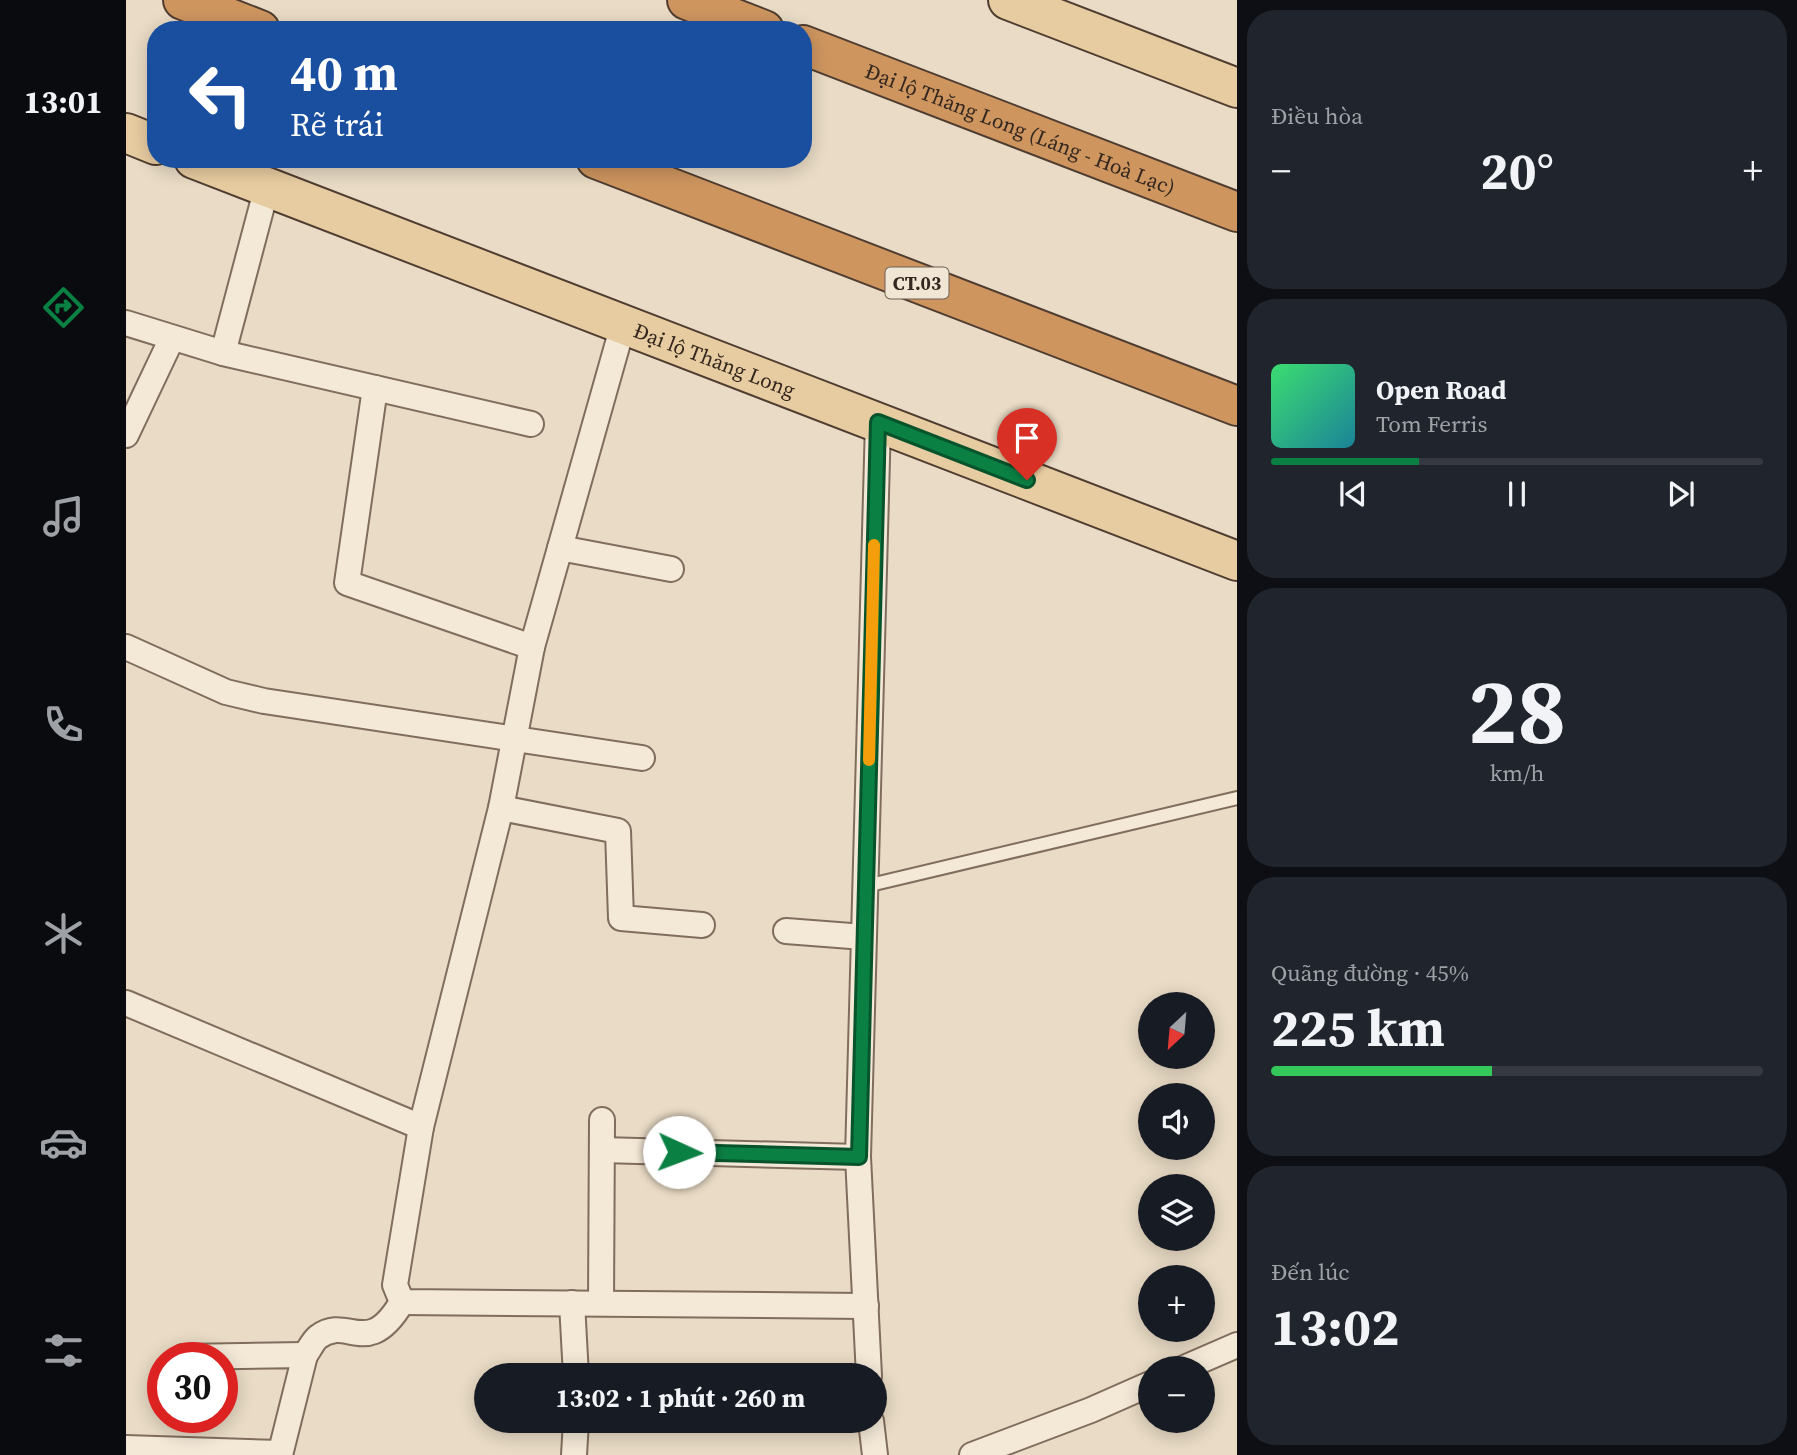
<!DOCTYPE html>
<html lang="vi">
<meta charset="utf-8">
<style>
:root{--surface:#171b24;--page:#20242c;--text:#f1f3f6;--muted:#9ea1a6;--line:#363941;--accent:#0b8043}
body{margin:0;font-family:"Source Serif 4",serif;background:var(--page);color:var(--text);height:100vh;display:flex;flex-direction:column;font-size:26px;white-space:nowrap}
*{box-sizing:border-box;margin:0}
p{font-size:23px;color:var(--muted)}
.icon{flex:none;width:38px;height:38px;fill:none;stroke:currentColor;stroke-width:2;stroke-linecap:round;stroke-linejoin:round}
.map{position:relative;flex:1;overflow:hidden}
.drawer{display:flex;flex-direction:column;gap:10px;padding:10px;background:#0d0f14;width:560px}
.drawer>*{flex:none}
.guide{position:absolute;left:21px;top:21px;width:665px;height:147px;border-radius:28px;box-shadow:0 4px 18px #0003;background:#1a4fa0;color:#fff;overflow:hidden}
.needle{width:46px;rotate:206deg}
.controls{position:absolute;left:1012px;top:992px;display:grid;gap:14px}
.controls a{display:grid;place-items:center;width:77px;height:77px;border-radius:50%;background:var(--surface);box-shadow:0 4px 18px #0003;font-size:35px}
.speed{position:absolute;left:21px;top:1342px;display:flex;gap:14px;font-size:35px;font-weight:700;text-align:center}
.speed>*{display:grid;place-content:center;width:91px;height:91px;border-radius:50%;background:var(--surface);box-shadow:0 4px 18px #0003;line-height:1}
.speed .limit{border:10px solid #d22;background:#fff;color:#111}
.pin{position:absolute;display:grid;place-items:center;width:60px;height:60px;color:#fff;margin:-72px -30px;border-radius:50% 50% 50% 0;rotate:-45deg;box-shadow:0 0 7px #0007}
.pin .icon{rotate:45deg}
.me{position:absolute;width:77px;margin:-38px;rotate:92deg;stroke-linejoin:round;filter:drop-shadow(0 0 5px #0008)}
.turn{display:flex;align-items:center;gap:24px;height:147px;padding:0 28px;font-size:32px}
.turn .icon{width:91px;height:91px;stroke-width:2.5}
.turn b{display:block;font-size:49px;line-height:60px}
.big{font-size:52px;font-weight:700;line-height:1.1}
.drawer .tile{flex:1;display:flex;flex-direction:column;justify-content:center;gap:10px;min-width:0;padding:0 24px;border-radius:28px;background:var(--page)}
.drawer .dial{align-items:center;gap:0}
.dial b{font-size:91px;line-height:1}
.song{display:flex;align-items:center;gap:21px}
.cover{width:84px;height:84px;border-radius:10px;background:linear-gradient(135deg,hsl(140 70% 55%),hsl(190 70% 35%))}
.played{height:7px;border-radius:4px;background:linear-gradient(90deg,var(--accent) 30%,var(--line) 30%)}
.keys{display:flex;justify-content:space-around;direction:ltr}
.heat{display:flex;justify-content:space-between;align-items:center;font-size:38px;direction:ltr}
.charge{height:10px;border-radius:5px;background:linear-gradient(90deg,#34c759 45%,var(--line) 0)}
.trip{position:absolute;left:348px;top:1363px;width:413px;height:70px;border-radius:35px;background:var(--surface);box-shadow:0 4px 18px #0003;font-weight:700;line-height:70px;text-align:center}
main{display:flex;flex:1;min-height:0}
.tab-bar{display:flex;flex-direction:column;width:126px;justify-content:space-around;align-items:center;background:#090b0e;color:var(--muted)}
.tab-bar .icon{width:49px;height:49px}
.tab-bar .selected{color:var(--accent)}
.tab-bar b{font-size:32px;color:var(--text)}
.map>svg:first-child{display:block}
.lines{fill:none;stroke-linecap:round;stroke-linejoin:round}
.service-casing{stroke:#816d5d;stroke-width:16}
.minor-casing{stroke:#816d5d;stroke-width:28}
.primary-casing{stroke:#503d31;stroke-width:42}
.motorway-casing{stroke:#503d31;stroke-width:42}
.service{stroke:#f4e9d7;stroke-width:12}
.minor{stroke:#f4e9d7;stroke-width:24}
.primary{stroke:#e8cca1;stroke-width:38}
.motorway{stroke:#ce955f;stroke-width:38}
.route-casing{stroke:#07532c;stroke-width:18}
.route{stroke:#0b8043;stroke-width:12}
.slow{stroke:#f59e0b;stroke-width:12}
.labels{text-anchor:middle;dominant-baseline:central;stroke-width:7;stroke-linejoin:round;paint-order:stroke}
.shield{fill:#f1e6d3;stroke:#6c6055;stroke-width:2}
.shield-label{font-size:19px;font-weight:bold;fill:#33271f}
.street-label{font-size:21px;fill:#33271f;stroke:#f1e6d3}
</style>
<main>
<nav class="tab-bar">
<b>13:01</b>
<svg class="icon selected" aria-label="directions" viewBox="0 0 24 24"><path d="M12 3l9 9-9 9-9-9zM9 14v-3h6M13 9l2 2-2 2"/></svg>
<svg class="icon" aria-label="music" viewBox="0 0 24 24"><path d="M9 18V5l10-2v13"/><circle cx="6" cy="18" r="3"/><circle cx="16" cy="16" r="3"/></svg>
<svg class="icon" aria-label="phone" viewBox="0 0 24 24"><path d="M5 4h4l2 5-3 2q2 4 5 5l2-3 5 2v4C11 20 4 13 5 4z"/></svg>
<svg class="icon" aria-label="climate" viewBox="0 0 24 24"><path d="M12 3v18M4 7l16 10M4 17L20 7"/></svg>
<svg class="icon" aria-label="car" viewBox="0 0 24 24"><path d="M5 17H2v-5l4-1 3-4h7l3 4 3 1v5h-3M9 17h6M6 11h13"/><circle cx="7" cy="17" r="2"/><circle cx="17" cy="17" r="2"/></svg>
<svg class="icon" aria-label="filters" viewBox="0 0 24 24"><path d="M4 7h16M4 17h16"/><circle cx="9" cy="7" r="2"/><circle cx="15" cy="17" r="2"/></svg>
</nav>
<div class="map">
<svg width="1111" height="1455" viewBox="0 0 1111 1455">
<rect width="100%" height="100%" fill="#e9dbc5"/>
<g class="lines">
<!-- service casing -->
<g class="service-casing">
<polyline id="service" points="740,886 1111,798"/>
</g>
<!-- minor casing -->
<g class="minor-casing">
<g id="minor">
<polyline points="0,323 97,353 405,424"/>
<polyline points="97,353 141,187"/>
<polyline points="249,388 221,583 406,647"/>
<polyline points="0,435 46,338"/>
<polyline points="434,548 497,325"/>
<polyline points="545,569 434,548 406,647 375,808 295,1127 269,1285 276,1302 740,1306"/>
<polyline points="0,647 100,692 138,701 516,758"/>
<polyline points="375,808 492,831 495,918 576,925"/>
<polyline points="660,931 738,937"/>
<polyline points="0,1003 295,1127"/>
<polyline points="476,1150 732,1157"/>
<polyline points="446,1303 450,1376"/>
<polyline points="475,1303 476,1120"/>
<path d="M 179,1355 C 183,1350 187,1341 192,1337 C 222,1314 241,1361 276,1302"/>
<polyline points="57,1357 179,1355 154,1455"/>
<polyline points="1058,1368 1111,1345"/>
<polyline points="743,1376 732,1157 752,422"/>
<polyline points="745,1421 749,1455"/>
<polyline points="0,1448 154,1453"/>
<polyline points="448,1455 450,1421"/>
<polyline points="846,1455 965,1410 1024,1384"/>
</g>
</g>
<!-- primary casing -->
<g class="primary-casing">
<g id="primary">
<polyline points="882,0 1111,88"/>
<polyline points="0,133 30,145"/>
<path id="s1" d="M 68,159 L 1111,561"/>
</g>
</g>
<!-- motorway casing -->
<g class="motorway-casing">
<g id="motorway">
<polyline points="57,0 134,30"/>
<polyline points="561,0 638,30"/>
<path id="s2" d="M 677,45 L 1111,212"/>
<polyline points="470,159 1111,406"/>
</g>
</g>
<!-- service -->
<use href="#service" class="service"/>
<!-- minor -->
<use href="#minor" class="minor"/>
<!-- primary -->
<use href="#primary" class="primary"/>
<!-- motorway -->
<use href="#motorway" class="motorway"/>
</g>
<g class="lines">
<!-- route casing -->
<g class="route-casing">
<polyline id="route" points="553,1152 733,1157 752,422 901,480"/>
</g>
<!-- route -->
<use href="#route" class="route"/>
<!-- slow -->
<polyline class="slow" points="743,760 748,545"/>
</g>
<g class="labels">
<!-- shield labels -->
<rect class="shield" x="759.5" y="267.5" width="63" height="31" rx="5"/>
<g class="shield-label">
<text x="791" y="283">CT.03</text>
</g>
<!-- street labels -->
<g class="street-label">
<text stroke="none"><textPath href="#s2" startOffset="233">Đại lộ Thăng Long (Láng - Hoà Lạc)</textPath></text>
<text stroke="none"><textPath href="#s1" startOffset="558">Đại lộ Thăng Long</textPath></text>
</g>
</g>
</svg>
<div class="controls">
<a><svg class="needle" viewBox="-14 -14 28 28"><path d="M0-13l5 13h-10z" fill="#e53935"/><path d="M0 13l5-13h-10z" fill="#9ea1a6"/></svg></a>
<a><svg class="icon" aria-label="sound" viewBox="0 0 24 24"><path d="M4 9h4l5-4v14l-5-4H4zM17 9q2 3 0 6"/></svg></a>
<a><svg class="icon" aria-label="layers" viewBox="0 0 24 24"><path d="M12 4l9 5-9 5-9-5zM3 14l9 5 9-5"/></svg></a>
<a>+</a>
<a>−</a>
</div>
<div class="speed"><div class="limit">30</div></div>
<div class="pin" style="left:901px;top:480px;background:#d93025"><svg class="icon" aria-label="arrive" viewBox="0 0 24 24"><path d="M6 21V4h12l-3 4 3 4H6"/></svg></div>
<svg class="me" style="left:553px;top:1152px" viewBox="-20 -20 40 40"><circle r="19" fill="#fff"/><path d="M0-13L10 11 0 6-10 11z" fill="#0b8043"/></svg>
<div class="trip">13:02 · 1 phút · 260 m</div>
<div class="guide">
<div class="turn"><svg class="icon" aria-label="left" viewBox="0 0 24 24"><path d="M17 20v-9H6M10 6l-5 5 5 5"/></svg><div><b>40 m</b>Rẽ trái</div></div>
</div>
</div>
<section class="drawer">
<div class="tile"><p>Điều hòa</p>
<div class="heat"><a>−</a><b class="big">20°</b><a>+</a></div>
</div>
<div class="tile">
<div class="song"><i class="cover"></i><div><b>Open Road</b><p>Tom Ferris</p></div></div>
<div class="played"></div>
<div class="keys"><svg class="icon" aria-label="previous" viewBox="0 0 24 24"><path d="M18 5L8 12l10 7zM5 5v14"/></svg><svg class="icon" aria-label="pause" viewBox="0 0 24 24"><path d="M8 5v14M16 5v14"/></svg><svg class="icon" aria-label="next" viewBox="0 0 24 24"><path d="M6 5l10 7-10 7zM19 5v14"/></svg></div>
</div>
<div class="tile dial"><b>28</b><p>km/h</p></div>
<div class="tile"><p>Quãng đường · 45%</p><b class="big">225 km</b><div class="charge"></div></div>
<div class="tile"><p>Đến lúc</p><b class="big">13:02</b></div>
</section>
</main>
